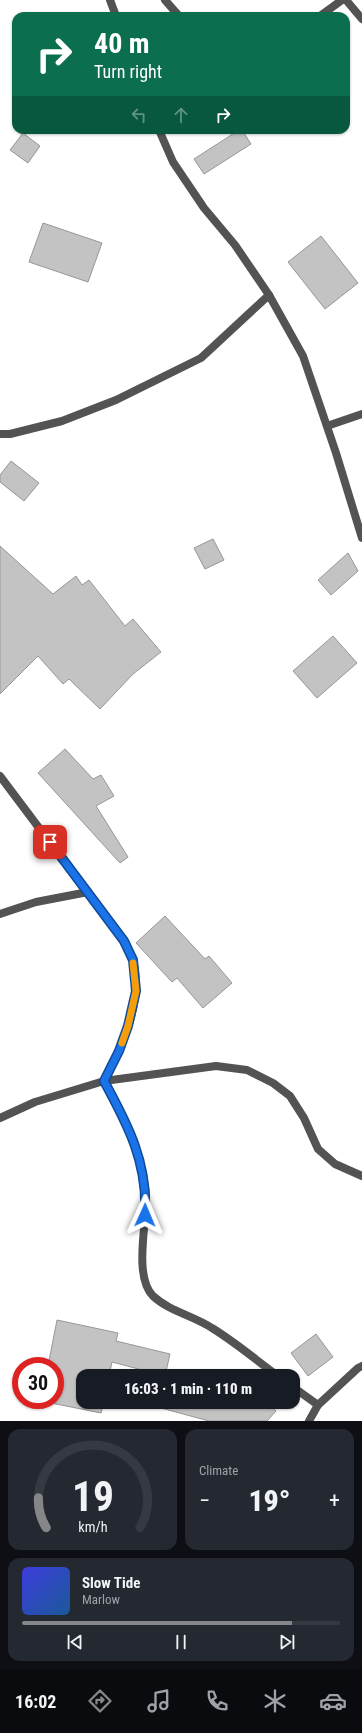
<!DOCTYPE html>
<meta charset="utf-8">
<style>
:root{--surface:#171b24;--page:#242831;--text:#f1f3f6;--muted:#9ea1a6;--line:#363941;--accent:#858687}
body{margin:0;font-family:"Roboto Condensed",sans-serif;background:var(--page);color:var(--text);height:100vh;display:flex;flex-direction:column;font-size:15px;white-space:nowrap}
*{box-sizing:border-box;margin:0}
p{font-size:13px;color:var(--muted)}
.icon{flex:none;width:22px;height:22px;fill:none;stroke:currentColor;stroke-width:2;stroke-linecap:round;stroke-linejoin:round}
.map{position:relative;height:1421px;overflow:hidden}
.drawer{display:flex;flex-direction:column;gap:8px;padding:8px;background:#0d0f14;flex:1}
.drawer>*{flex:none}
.guide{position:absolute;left:12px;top:12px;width:338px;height:122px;border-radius:12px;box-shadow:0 1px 3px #0004;background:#0b6e4f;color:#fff;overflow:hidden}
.speed{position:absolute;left:12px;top:1357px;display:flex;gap:8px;font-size:20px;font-weight:700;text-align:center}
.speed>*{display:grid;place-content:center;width:52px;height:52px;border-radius:50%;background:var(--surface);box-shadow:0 1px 3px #0004;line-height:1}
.speed .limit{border:6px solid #d22;background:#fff;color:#111}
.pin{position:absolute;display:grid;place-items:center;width:34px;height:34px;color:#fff;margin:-17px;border-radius:8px;box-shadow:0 2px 6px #0006}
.me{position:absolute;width:44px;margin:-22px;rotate:1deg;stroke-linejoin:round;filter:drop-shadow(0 0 3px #0008)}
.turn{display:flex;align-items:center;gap:14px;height:84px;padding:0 16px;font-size:18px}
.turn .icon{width:52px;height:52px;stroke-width:2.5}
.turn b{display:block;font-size:28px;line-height:34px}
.lanes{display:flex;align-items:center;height:38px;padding:0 16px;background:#0003;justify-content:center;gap:20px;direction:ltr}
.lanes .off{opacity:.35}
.big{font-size:30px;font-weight:800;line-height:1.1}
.drawer .card{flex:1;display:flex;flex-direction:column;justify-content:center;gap:6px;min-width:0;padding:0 14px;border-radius:12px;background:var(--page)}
.drawer .dial{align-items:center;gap:0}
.dial svg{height:104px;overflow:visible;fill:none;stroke:var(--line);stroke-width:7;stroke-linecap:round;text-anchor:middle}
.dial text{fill:var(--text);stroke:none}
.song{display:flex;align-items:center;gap:12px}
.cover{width:48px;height:48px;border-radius:6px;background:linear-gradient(135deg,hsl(240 70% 55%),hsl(210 70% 35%))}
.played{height:4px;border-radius:2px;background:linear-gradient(90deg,var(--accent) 85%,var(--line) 85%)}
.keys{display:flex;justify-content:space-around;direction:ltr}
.heat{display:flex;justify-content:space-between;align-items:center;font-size:22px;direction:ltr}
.drawer .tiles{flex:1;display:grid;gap:8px;grid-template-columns:1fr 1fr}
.card:last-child{grid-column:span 2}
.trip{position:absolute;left:76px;top:1369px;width:224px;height:40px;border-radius:12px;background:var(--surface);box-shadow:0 1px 3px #0004;font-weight:800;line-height:40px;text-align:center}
.dock{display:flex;height:64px;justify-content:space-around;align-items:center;background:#090b0e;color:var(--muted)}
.dock .icon{width:28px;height:28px}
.dock .on{color:var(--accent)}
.dock b{font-size:18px;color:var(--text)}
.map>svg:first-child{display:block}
.building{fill:#c3c3c3;stroke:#979797}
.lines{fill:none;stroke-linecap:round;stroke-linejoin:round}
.street{stroke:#535353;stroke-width:8}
.route-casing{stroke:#114b97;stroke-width:10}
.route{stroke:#1a73e8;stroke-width:7}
.slow{stroke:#f59e0b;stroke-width:7}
</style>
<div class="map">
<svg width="362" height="1421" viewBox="0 0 362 1421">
<rect width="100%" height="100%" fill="#fff"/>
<!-- building -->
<g class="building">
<polygon points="239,130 242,130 251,144 204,174 194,159"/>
<polygon points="23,133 40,146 28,163 10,150"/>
<polygon points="43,223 102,243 88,282 29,262"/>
<polygon points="321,236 358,283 325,309 288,262"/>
<polygon points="11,461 39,483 24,501 0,482 0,475"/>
<polygon points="213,539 224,560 205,569 194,548"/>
<polygon points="0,546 53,594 76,576 82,585 89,580 125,626 133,619 161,652 133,674 100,709 69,679 63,684 38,656 0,694"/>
<polygon points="348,553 358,571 331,595 318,580"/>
<polygon points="333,636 357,663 317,698 293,671"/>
<polygon points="65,749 93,779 101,775 114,796 96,806 128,857 120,863 38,773"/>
<polygon points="165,916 205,959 209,956 232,983 203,1008 177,978 172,982 136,943"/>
<polygon points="57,1320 118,1333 116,1341 170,1354 165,1376 112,1362 109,1376 83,1376 83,1402 104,1402 101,1413 41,1401 55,1400 55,1366 48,1366"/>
<polygon points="316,1334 333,1357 308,1376 291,1353"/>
<polygon points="162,1402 266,1402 276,1411 267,1421 209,1421 161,1408"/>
</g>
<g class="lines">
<!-- street -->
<g class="street">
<polyline points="110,0 116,16"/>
<polyline points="165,0 179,16"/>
<polyline points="346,0 362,19"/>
<polyline points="320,16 342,0"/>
<polyline points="159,130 173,162 204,208 235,245 269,295 303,356 336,453 362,538"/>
<polyline points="327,426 362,414"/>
<polyline points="0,434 10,434 62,421 116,400 201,358 269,295"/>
<path d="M 0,776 L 124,941 C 127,947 131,954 133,960 C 144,1002 122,1045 104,1081 C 124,1120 145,1156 146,1201 C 146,1226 134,1277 153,1296 C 169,1311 194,1316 212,1328 C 235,1342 256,1360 278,1376"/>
<polyline points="0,914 36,902 88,892"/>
<polyline points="0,1118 35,1102 104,1081 216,1066 247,1070 273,1083 290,1096 304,1118 318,1149 335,1164 362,1176"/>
<polyline points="293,1387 318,1405"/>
<polyline points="309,1421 318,1405 358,1368 362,1366"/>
</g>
</g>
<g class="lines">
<!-- route casing -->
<g class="route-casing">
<path id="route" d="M 50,842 L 124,941 L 133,960 L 136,991 L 128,1026 L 119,1051 L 104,1081 C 128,1125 148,1163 145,1215"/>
</g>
<!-- route -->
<use href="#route" class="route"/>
<!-- slow -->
<polyline class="slow" points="122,1043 128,1026 136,991 133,963"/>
</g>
</svg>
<div class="speed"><div class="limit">30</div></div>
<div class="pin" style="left:50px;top:842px;background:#d93025"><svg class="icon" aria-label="arrive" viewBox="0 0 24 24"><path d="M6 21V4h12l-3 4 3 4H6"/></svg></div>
<svg class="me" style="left:145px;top:1215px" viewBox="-20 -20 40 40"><path d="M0-17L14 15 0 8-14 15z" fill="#1a73e8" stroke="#fff" stroke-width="4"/></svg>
<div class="trip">16:03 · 1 min · 110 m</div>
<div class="guide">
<div class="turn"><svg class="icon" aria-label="right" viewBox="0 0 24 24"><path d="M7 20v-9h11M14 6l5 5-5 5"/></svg><div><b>40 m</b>Turn right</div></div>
<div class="lanes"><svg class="icon off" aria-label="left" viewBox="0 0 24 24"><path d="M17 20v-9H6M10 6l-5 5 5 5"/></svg><svg class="icon off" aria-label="ahead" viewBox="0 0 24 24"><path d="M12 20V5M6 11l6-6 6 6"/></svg><svg class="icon" aria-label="right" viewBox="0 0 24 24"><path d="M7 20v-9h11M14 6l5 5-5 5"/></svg></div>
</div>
</div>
<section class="drawer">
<div class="tiles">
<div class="card dial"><svg viewBox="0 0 100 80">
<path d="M14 69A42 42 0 1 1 86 69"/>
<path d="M14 69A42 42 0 0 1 8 46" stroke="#858687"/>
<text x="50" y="56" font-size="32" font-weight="700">19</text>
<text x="50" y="72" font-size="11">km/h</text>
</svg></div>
<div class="card"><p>Climate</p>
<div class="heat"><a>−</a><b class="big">19°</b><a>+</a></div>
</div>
<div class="card">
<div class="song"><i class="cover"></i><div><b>Slow Tide</b><p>Marlow</p></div></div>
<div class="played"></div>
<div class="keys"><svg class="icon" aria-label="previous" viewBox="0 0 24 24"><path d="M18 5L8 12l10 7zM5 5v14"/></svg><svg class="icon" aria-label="pause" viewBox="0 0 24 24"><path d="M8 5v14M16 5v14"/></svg><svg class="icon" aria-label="next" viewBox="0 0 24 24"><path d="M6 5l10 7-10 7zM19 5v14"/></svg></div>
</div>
</div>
</section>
<nav class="dock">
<b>16:02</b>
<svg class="icon on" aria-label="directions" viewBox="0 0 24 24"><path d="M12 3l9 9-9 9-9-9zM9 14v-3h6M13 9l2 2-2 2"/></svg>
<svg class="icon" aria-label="music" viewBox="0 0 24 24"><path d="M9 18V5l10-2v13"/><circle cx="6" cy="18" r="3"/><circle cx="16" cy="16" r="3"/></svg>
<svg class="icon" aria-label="phone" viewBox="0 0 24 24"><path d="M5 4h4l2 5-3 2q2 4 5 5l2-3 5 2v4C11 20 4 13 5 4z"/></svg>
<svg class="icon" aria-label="climate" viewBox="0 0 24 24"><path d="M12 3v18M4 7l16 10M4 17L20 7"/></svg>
<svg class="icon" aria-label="car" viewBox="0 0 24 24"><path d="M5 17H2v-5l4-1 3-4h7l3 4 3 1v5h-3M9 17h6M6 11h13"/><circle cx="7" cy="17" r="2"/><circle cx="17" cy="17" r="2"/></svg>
</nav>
